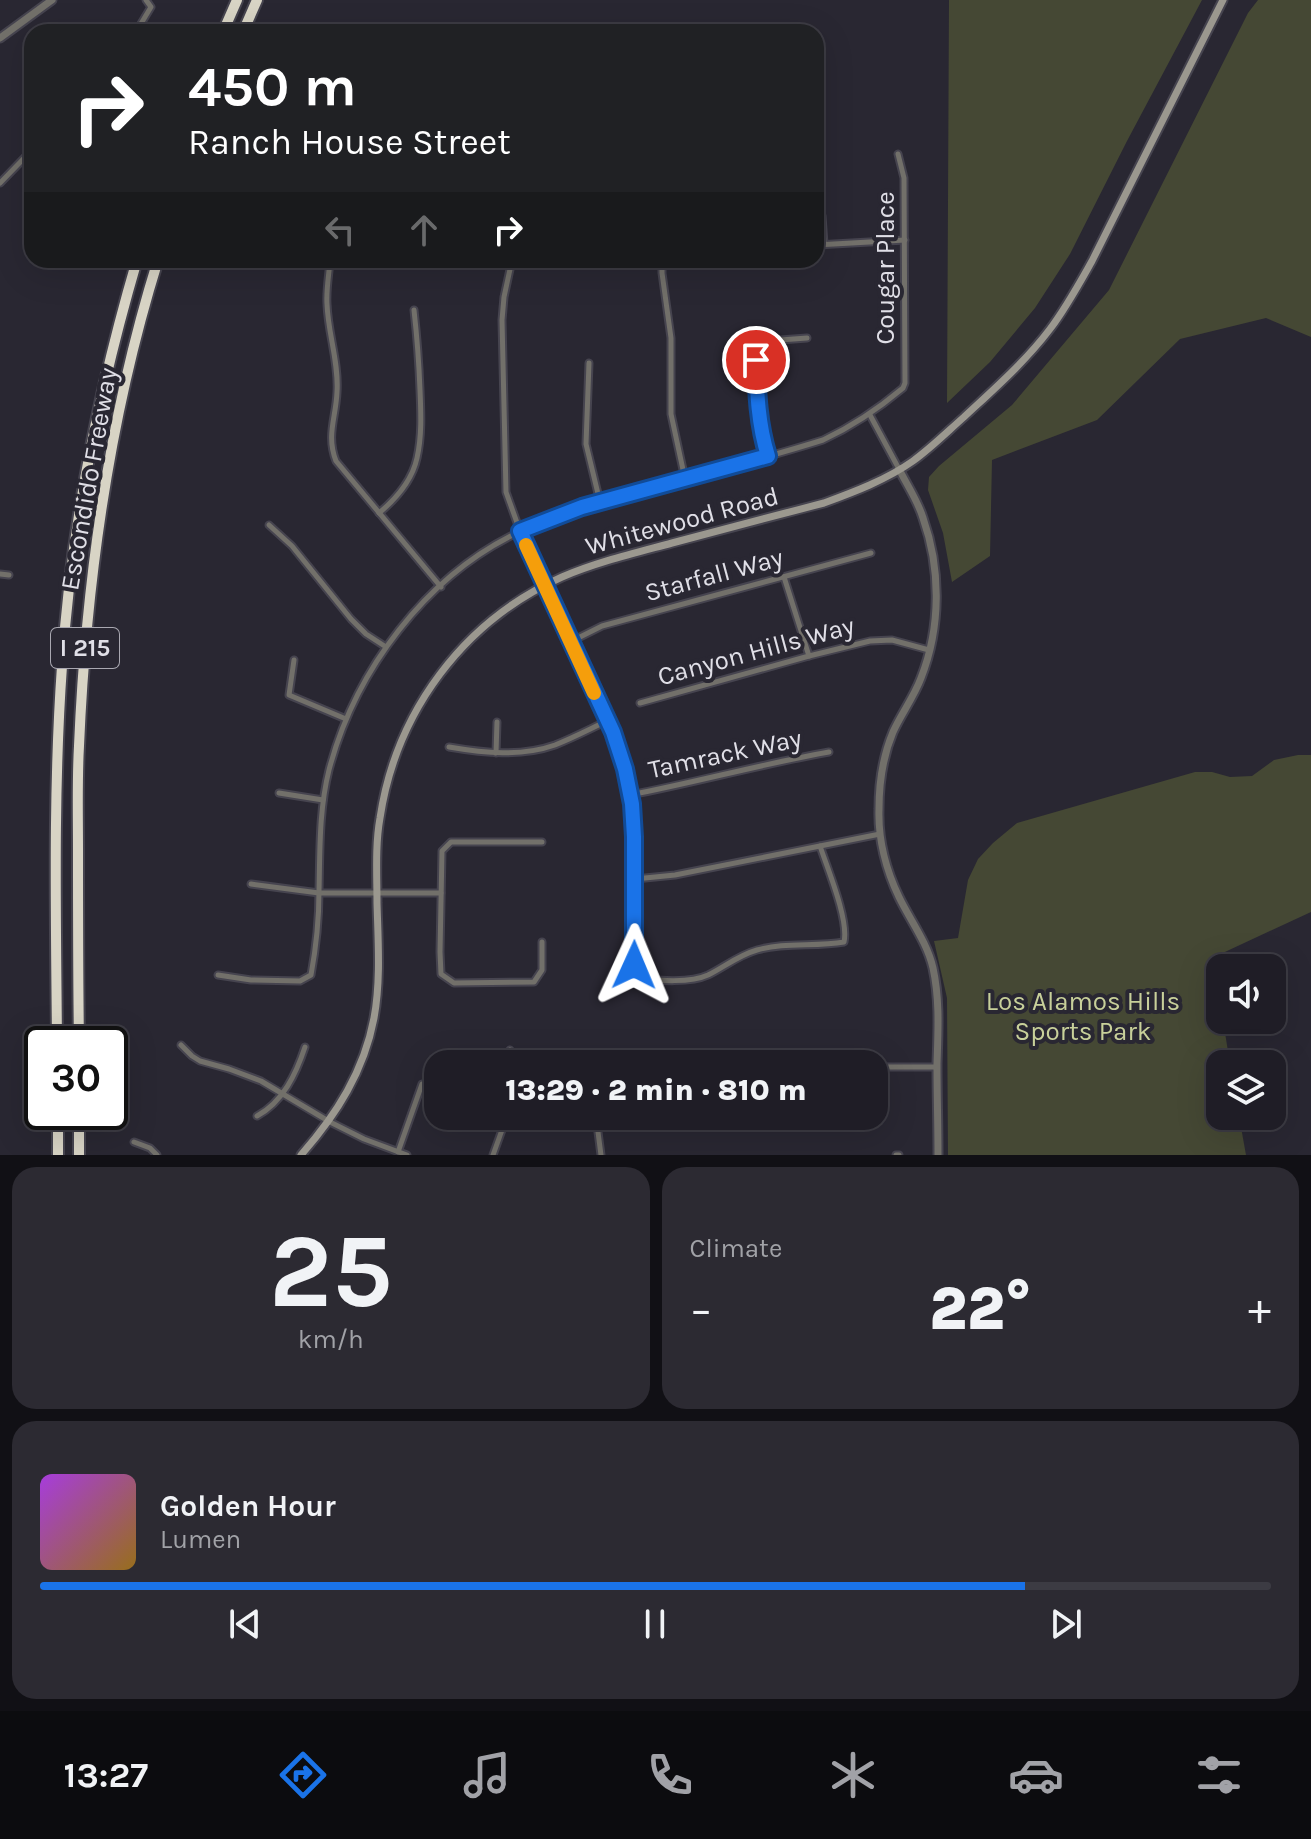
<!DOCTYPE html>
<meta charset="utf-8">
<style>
:root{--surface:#1f1d26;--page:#2c2a32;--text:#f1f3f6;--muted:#a1a2a7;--line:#3c3b43;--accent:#1a73e8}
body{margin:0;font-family:Karla,sans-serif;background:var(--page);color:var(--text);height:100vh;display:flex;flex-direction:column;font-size:30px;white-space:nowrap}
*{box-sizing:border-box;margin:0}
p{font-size:26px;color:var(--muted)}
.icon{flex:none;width:44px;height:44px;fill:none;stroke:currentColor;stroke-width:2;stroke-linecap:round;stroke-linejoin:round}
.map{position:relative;height:1155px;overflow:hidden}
.details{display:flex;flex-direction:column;gap:12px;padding:12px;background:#111015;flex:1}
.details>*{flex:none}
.hud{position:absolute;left:24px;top:24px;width:800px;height:244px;border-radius:24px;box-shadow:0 8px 32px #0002,0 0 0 2px var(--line);background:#202124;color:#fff;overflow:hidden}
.controls{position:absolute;left:1206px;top:954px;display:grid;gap:16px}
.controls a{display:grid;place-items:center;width:80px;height:80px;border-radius:16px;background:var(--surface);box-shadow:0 8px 32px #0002,0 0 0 2px var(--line);font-size:40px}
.speed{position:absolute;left:24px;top:1026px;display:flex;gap:16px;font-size:40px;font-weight:700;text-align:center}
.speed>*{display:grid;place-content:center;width:104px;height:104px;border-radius:50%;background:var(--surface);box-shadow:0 8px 32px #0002,0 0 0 2px var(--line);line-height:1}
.speed .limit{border:4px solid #111;border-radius:12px;background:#fff;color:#111}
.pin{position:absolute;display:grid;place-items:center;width:68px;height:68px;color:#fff;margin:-34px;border:4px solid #fff;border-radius:50%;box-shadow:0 2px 8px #0007}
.me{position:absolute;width:88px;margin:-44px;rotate:1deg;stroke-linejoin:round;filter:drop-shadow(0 0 6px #0008)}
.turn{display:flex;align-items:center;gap:28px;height:168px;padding:0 32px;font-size:36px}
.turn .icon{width:104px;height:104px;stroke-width:2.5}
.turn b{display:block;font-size:56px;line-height:68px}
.lanes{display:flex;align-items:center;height:76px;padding:0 32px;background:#0003;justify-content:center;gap:40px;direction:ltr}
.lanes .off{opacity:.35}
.big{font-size:60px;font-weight:800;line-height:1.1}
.details .tile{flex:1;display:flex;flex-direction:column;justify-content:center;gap:12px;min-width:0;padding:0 28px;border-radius:24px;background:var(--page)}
.details .dial{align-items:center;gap:0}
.dial b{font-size:104px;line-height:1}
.song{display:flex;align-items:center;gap:24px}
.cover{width:96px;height:96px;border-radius:12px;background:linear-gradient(135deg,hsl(280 70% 55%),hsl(40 70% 35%))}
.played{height:8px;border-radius:4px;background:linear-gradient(90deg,var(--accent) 80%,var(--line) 80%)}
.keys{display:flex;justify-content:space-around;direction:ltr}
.heat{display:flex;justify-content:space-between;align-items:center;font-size:44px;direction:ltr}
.details .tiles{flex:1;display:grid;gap:12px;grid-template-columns:1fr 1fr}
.tile:last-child{grid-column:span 2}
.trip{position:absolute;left:424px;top:1050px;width:464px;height:80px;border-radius:24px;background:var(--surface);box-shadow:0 8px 32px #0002,0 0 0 2px var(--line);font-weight:800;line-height:80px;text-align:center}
.tab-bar{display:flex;height:128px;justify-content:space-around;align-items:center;background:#0c0c0f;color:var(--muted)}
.tab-bar .icon{width:56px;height:56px}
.tab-bar .current{color:var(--accent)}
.tab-bar b{font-size:36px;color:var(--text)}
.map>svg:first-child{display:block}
.green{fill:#454834}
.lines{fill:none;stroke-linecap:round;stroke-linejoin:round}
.minor-casing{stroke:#46444f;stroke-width:9}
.tertiary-casing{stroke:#46444f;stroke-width:11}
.secondary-casing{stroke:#46444f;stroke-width:11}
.motorway-casing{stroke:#46444f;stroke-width:14}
.minor{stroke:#72706a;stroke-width:5}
.tertiary{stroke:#72706a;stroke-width:7}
.secondary{stroke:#9b988f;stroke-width:7}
.motorway{stroke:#d8d4c5;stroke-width:10}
.route-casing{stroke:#114b97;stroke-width:20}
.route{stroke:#1a73e8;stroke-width:14}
.slow{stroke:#f59e0b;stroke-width:14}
.labels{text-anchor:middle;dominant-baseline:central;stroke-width:8;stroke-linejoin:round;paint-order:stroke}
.shield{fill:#292732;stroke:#a9a8b1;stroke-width:2}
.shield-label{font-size:24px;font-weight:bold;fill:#e0dfe7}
.street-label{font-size:26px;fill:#e0dfe7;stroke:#292732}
.park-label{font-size:26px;fill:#c8d09a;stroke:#292732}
</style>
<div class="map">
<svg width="1311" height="1155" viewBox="0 0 1311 1155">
<rect width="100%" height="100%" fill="#292732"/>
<!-- green -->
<g class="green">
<polygon points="949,0 1202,0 1127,141 1070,254 1035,308 990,362 947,403"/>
<polygon points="1258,0 1311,0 1311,337 1266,318 1180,339 1097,420 992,460 990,556 952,582 943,533 928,490 929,477 939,466 1012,405 1109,290 1248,13"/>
<polygon points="1298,755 1311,755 1311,912 1212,958 1220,1005 1220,1020 1223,1020 1230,1064 1220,1064 1220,1116 1239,1116 1246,1155 948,1155 947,998 934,941 958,938 968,880 978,859 993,843 1017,823 1195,772 1212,772 1230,777 1252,776 1274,760"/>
</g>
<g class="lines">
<!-- minor casing -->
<g class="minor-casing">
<g id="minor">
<polyline points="136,32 151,7 146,0"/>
<polyline points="0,183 32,150"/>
<polyline points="816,200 822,216 824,244"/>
<polyline points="816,245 905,240"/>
<path d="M 330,260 C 329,275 326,290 327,304 C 328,334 339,362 337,392 C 336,418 326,435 336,461 L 441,587"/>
<path d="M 512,260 L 504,297 L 502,320 L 506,492 L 520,531 L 613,732 L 625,769 L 632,804 L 634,837 L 634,965 L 640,978 C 658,981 691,983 708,975 C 724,967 739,955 757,950 C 785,942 815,947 844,942 C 849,920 828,870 820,846"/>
<polyline points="598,260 603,261"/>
<polyline points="662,260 662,273 671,338 671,414 685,479"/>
<polyline points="589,363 586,444 600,502"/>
<polyline points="870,415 899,469"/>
<path d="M 768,456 C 758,421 752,383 758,347 L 767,341 L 807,338"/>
<path d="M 379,513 C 397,498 412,481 417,458 C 422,436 421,413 420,390 C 419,363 417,337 414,310"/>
<polyline points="269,525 292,546 351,619 366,634 386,647"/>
<polyline points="0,574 9,575"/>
<polyline points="784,577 809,656"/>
<polyline points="570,642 602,626 871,553"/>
<polyline points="294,660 289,695 346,719"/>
<polyline points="640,703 809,656 870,641 892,640 929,650"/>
<path d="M 449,747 C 484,753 521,757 555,745 C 573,738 590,729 607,721"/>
<polyline points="496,753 497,722"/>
<polyline points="279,793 323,800"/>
<path d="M 630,795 C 697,782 762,764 829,752"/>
<polyline points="542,842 451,842 442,851 440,952 441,974 454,983 534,982 542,970 542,942"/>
<polyline points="635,879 675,875 880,834"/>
<polyline points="251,884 319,893 441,893"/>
<path d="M 218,975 L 251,980 L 300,981 L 311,975 C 316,948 319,919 319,891 C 320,850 319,810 329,770 C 355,671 426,575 521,531 C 559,513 600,502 641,491 C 702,474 763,459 823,440 C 853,426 878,409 903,388 L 905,383 L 904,178 L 898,154"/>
<polyline points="181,1045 192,1056 200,1061 229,1069 261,1081 330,1122 364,1139 407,1155"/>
<polyline points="510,1050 513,1064"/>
<polyline points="874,1067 937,1067"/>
<path d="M 257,1116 C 283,1102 296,1074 305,1047"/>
<polyline points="599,1116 598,1132 601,1155"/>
<polyline points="134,1142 150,1148 157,1155"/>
<polyline points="398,1152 422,1084"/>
<polyline points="493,1155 507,1116"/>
<polyline points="896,1155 899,1155"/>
</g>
</g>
<!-- tertiary casing -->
<g class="tertiary-casing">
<g id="tertiary">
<polyline points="0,38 52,0"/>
<path d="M 899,469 C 907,485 918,501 923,518 C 941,569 941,627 921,678 C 914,697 901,714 893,732 C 883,756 879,783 879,809 C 878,838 886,870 899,897 C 910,920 927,942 933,968 C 940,1000 938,1032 937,1064 C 937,1094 938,1125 938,1155"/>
</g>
</g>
<!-- secondary casing -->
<g class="secondary-casing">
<path id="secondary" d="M 301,1155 C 337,1114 364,1071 374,1018 C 381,980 378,940 377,903 C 377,875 375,846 380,818 C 396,712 463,621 562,577 C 597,562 635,553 672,543 C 722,530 773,516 824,503 C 854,492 886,480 913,461 C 931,448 947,432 964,417 C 994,389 1025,362 1050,329 C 1066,308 1079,284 1092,261 L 1223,0"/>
</g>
<!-- motorway casing -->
<g class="motorway-casing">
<g id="motorway">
<polyline points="223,32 237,0"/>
<polyline points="243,32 257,0"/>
<path d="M 57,1044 C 56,918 53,792 62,666 C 71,528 98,393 137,260"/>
<path d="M 79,1044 C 78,979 78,914 78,849 C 78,815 77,780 79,746 C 86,581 109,417 158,260"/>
<polyline points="79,1112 79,1155"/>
<polyline points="58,1155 58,1112"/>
</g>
</g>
<!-- minor -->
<use href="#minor" class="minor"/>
<!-- tertiary -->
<use href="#tertiary" class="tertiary"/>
<!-- secondary -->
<use href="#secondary" class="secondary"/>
<!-- motorway -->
<use href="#motorway" class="motorway"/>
</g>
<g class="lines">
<!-- route casing -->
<g class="route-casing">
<path id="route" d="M 634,965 L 634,837 L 632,804 L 625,769 L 613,732 L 520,531 L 582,507 L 768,456 C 758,424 757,393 756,360"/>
</g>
<!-- route -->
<use href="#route" class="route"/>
<!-- slow -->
<polyline class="slow" points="526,545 594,693"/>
</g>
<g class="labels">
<!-- shield labels -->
<rect class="shield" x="51" y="628" width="68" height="40" rx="6"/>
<g class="shield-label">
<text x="85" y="648">I 215</text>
</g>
<!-- street labels -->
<g class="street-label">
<text transform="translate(885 268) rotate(-90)">Cougar Place</text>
<text transform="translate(89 479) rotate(-80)">Escondido Freeway</text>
<text transform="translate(682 521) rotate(-15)">Whitewood Road</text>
<text transform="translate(714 575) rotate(-15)">Starfall Way</text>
<text transform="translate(756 651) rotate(-15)">Canyon Hills Way</text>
<text transform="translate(725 754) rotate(-12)">Tamrack Way</text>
</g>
<!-- park labels -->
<g class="park-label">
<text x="1083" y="1001">Los Alamos Hills<tspan x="1083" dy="30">Sports Park</tspan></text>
</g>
</g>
</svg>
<div class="controls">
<a><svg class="icon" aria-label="sound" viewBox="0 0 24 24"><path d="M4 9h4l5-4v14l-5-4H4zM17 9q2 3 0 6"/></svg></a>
<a><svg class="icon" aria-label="layers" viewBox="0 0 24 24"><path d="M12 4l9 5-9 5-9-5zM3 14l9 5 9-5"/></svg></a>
</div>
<div class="speed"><div class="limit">30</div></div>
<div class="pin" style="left:756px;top:360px;background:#d93025"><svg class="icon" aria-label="arrive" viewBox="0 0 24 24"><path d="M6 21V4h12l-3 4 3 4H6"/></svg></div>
<svg class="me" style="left:634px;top:965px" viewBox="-20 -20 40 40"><path d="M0-17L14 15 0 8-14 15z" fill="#1a73e8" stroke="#fff" stroke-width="4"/></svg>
<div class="trip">13:29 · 2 min · 810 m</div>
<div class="hud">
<div class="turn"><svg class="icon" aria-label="right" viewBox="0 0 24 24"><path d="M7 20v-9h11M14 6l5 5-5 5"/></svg><div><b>450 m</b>Ranch House Street</div></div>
<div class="lanes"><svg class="icon off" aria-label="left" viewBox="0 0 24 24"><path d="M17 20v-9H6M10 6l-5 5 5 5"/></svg><svg class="icon off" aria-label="ahead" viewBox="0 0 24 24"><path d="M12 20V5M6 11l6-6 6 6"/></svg><svg class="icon" aria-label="right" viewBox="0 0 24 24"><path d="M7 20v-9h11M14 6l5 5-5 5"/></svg></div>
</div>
</div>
<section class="details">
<div class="tiles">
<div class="tile dial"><b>25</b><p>km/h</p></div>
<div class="tile"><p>Climate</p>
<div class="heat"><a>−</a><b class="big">22°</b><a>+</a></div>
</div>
<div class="tile">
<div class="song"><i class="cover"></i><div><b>Golden Hour</b><p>Lumen</p></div></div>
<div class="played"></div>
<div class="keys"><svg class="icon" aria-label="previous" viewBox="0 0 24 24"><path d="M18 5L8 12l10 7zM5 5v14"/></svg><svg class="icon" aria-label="pause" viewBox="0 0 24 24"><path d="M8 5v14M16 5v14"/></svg><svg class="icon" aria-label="next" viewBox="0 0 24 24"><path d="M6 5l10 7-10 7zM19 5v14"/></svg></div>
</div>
</div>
</section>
<nav class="tab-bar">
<b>13:27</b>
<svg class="icon current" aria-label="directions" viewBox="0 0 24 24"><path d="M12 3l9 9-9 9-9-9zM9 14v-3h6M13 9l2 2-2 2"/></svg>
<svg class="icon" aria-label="music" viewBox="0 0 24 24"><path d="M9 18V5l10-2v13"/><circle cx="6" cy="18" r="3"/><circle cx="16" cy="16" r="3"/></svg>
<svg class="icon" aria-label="phone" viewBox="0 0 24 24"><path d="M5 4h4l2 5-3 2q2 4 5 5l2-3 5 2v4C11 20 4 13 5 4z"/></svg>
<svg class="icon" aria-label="climate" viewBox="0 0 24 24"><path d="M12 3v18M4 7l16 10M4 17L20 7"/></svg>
<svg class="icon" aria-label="car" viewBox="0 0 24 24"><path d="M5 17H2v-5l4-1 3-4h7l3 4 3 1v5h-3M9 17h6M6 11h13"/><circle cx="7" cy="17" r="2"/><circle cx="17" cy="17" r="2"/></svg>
<svg class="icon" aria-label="filters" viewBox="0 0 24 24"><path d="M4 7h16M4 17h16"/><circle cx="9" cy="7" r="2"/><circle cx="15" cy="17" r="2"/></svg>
</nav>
